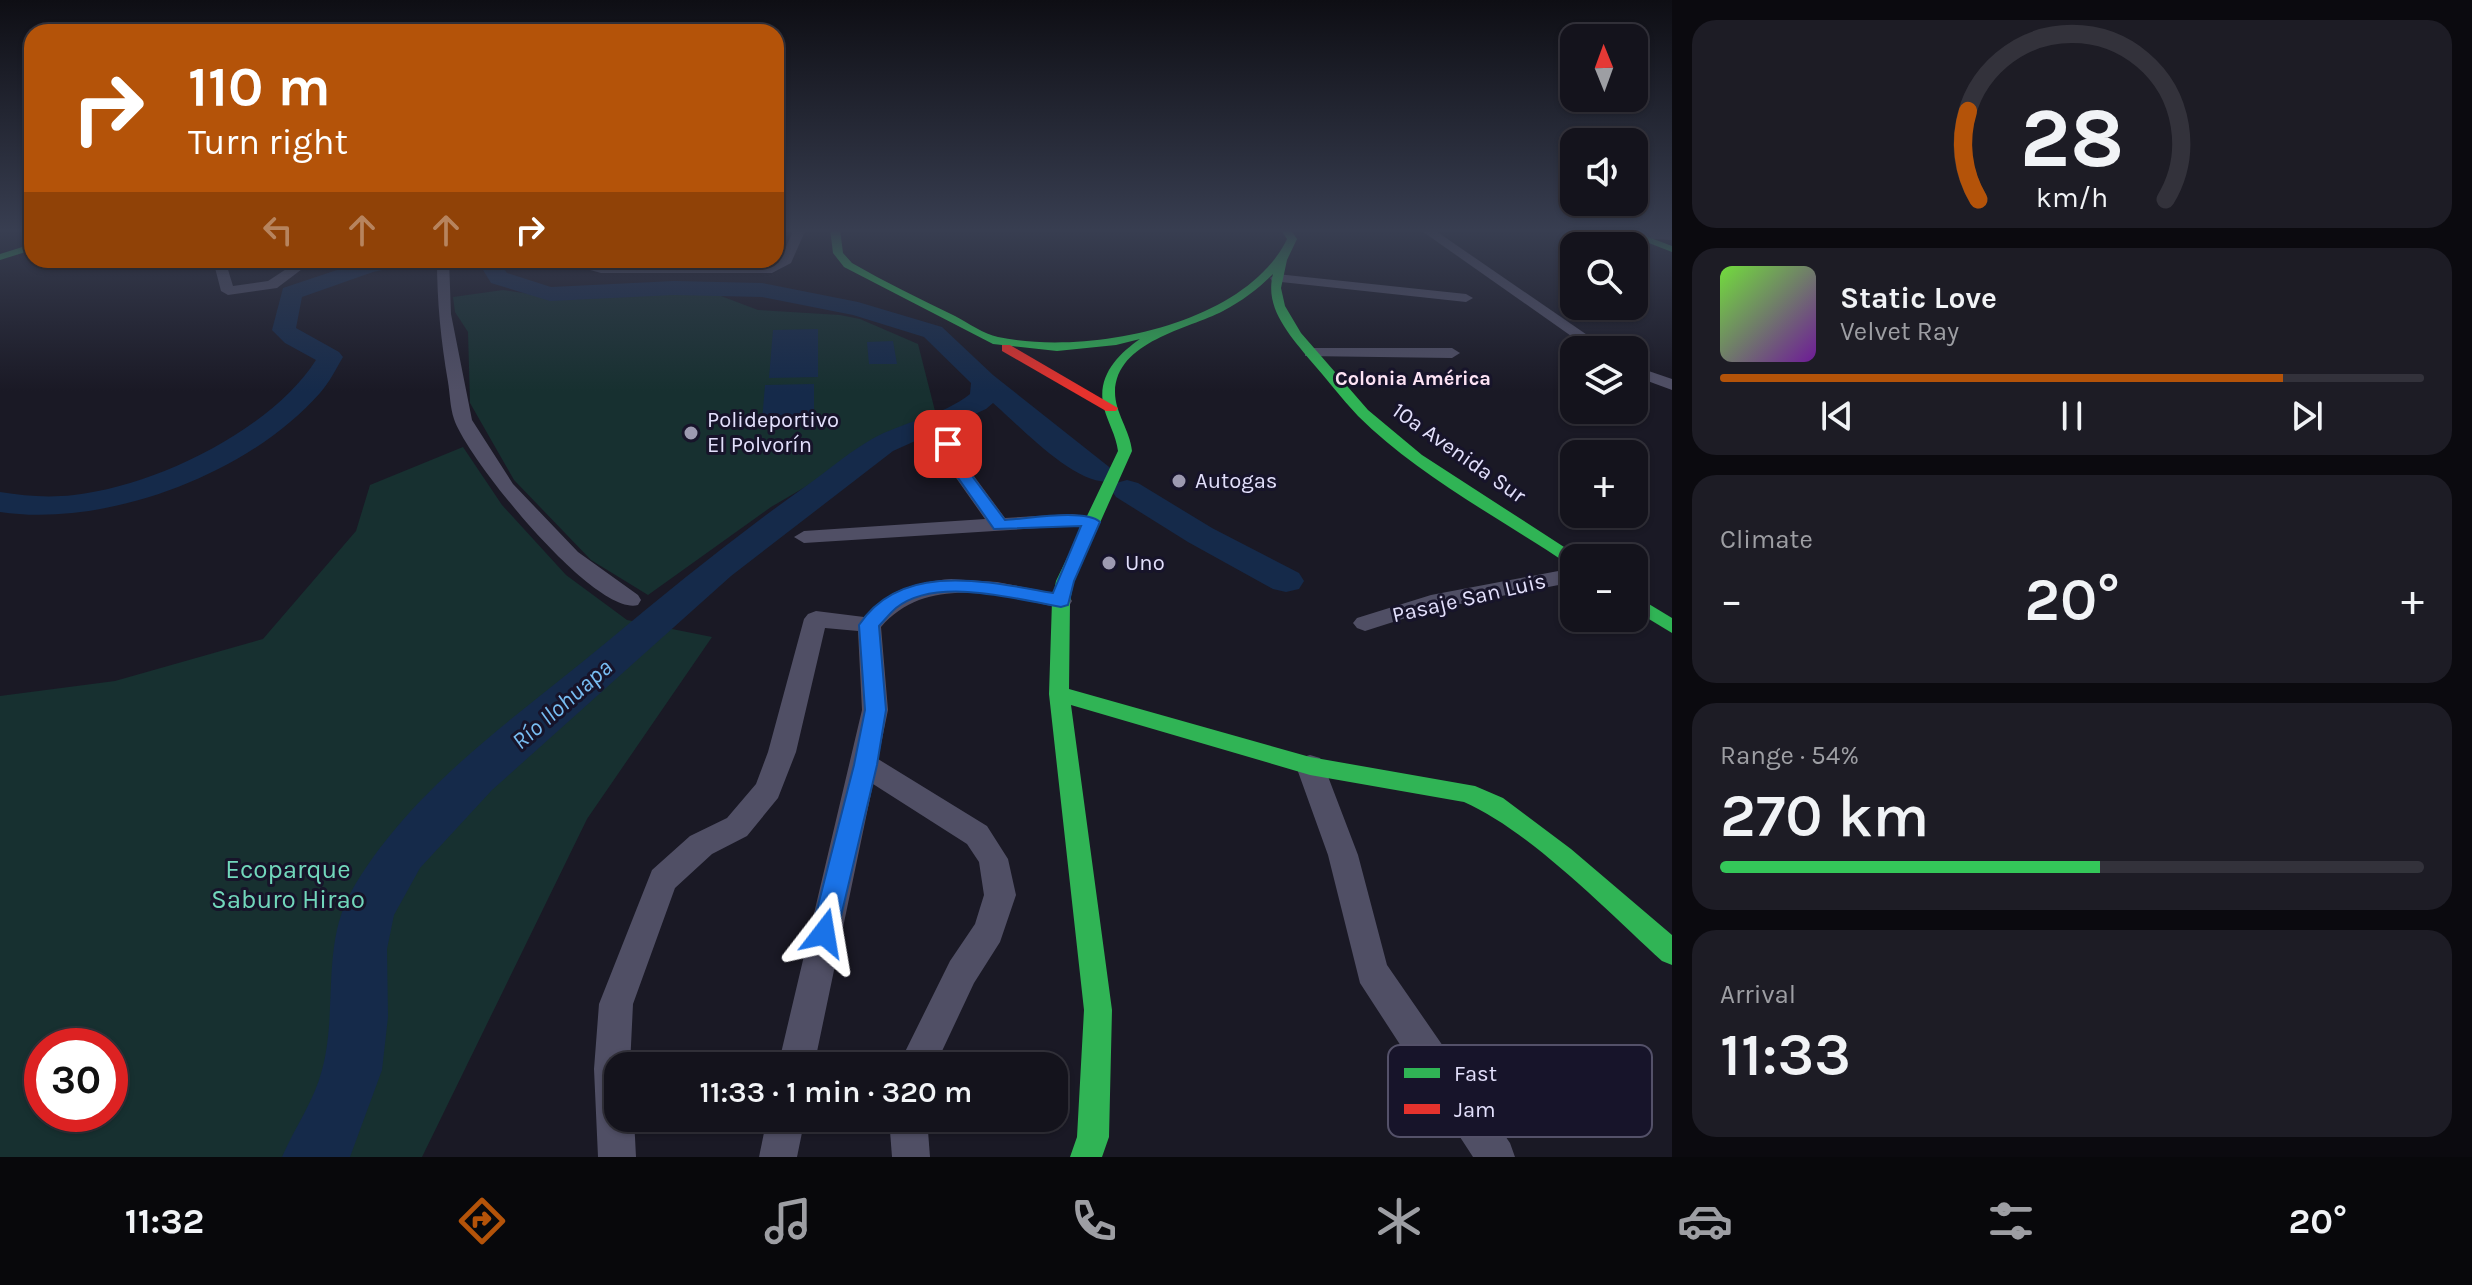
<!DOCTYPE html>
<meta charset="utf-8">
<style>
:root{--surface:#14131c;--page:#1d1c25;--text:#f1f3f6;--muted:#9d9ea3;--line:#33323b;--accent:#b45309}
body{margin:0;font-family:Karla,sans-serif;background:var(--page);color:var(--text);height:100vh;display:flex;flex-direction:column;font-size:30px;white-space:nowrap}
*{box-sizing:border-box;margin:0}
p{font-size:26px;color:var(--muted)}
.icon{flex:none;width:44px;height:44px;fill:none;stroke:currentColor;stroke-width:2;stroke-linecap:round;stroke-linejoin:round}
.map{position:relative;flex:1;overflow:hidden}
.sheet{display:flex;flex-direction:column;gap:20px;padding:20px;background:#0b0a0f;width:800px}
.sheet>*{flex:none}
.guide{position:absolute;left:24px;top:24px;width:760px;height:244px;border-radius:24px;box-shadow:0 2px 6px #0004,0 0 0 2px var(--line);background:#b45309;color:#fff;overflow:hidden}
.needle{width:52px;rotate:359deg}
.tools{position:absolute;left:1560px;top:24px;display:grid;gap:16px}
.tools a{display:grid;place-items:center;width:88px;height:88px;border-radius:16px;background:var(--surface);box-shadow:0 2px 6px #0004,0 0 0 2px var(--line);font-size:40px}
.speed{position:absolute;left:24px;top:1028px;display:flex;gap:16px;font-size:40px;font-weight:700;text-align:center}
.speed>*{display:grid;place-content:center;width:104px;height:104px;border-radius:50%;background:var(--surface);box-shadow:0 2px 6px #0004,0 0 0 2px var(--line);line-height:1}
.speed .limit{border:12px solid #d22;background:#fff;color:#111}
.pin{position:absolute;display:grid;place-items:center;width:68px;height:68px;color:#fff;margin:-34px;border-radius:16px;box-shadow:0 4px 12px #0006}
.me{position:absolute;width:88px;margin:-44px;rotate:14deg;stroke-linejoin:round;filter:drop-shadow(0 0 6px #0008)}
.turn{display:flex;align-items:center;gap:28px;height:168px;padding:0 32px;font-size:36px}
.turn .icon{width:104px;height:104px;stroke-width:2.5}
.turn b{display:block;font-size:56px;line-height:68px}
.lanes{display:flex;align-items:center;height:76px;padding:0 32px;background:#0003;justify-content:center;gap:40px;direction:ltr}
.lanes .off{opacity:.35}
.big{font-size:60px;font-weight:600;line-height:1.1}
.sheet .card{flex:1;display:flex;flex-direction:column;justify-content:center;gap:12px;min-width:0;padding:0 28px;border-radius:24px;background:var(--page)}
.sheet .dial{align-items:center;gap:0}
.dial svg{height:208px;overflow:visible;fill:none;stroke:var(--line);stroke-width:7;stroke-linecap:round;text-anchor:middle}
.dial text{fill:var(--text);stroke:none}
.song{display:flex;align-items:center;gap:24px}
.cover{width:96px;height:96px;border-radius:12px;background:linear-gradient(135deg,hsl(100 70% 55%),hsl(280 70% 35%))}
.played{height:8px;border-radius:4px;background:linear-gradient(90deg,var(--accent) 80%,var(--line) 80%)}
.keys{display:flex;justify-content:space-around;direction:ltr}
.heat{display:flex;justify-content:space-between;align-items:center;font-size:44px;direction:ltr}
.charge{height:12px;border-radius:6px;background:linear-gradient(90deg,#34c759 54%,var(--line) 0)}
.trip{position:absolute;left:604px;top:1052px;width:464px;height:80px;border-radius:24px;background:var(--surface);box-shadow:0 2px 6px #0004,0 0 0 2px var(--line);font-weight:600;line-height:80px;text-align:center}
.tabs{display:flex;height:128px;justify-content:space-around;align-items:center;background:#08080b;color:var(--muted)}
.tabs .icon{width:56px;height:56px}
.tabs .active{color:var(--accent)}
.tabs b{font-size:36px;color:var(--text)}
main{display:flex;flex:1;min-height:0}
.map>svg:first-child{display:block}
.green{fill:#173030;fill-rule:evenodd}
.water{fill:#152a4a}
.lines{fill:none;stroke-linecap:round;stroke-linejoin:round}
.river{fill:#152a4a;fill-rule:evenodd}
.street{fill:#504f65;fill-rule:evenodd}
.fast{fill:#30b455;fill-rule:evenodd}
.jam{fill:#e5322d;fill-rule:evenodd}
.route{fill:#1a73e8;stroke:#114b97;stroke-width:2}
.poi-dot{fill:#9d9ab1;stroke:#17142a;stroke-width:3}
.labels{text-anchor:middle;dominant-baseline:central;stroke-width:6;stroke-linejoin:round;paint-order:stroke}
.far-neighbourhood-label{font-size:20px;font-weight:bold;fill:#fce2f3;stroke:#17142a}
.poi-label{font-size:22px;fill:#e3e0fc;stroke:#17142a;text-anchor:start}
.street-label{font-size:22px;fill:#e3e0fc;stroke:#17142a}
.water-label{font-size:24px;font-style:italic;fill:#78bdf2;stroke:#17142a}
.near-park-label{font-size:26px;fill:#71d7bb;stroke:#17142a}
.key{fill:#17142a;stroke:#545169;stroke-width:2}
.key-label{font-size:22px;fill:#e3e0fc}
</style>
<main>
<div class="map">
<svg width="1672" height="1157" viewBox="0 0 1672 1157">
<rect width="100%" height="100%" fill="#1a1925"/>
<!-- green -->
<g class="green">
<polygon points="503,290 543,296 705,290 758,310 840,315 860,319 918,344 935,411 771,507 648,595 591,560 514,480 470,403 468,332 455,312 453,297"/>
<path d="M 463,447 L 502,505 L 566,575 L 627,620 L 712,637 L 587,819 L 422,1157 L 0,1157 L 0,696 L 115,681 L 263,639 L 356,531 L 370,485 ZM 42,1046 L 110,1046 L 110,1114 L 42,1114 Z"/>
</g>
<!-- water -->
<g class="water">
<polygon points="818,329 818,377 769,378 773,330"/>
<polygon points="893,341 897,364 869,364 867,342"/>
<polygon points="814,384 814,420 762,421 765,385"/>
</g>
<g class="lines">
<!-- river -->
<g class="river">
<path d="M 367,260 L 412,260 L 409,264 L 373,272 L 302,297 L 296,328 L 339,352 L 343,357 C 336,369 329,383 320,393 C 249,474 106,528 0,512 L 0,492 C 25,496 48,498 74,495 C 156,486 271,430 316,360 L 285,343 L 272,330 L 283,288 Z"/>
<path d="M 477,260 L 497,260 L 507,273 L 551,287 L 674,281 L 762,283 L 858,302 L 942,327 L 993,375 L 1118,474 L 1113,481 C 1077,489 1019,425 993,403 L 986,409 L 893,451 L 731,576 L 492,790 L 420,868 L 394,915 L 387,949 L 388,1017 L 382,1070 L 350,1157 L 282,1157 C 295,1127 314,1101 322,1070 C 338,1012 321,946 351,892 C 410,788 518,716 608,641 C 675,585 742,531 813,481 C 832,467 851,451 872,439 C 902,422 943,416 970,394 L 971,383 L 924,337 L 853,315 L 762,297 L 674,295 L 550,301 L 491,283 Z"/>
<polygon points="1127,480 1138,483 1212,528 1299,573 1304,581 1299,589 1286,592 1273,589 1188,542 1116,497 1111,490 1116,483"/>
</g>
<!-- street -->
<g class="street">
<polygon points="794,229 806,229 791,263 772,273 601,273 555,260 578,260 601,265 769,265 781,258"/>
<polygon points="1419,229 1433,229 1609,350 1591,350"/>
<polygon points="1637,231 1672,232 1672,240 1633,238 1631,235"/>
<polygon points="213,260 225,260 233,286 268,281 300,260 314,260 277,288 228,295 221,291"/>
<path d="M 437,260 L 449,260 L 451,314 L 472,420 L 513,484 L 578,552 L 638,595 L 641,600 L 638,605 C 595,617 467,459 454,419 C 450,407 450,394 448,382 C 441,341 437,302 437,260 Z"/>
<polygon points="1277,274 1466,294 1473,298 1466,302 1272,281 1270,278"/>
<polygon points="1310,348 1452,348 1460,353 1452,358 1305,356 1305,350"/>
<polygon points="1634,366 1672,379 1672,390 1634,376"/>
<polygon points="948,439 954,440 957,444 954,449 1005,518 1072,514 1098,518 1101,522 1091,528 1072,526 804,543 794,537 804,531 985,519 935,448 942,440"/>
<polygon points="1574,568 1574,582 1434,609 1365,631 1357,628 1353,623 1357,618 1431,595"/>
<path d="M 951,579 L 997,582 L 1069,596 L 1072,601 L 1069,606 L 1061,608 C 1001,595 926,574 881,627 L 888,710 L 878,759 L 987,826 L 1008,859 L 1016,895 L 1000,942 L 974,983 L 935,1066 L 898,1066 L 950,961 L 975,924 L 984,895 L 979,862 L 967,844 L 873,784 L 814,1066 L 778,1066 L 862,710 L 858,631 L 825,628 L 796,752 L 778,798 L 747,836 L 712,854 L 675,888 L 633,1004 L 630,1066 L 618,1066 L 618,1118 L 634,1118 L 636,1157 L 598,1157 L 594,1069 L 599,1004 L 652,870 L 690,836 L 727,818 L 756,784 L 768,752 L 804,619 L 808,614 L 816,611 L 864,617 C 888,590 916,582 951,579 Z"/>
<polygon points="1310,755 1320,758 1324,766 1358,855 1387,965 1510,1143 1515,1157 1473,1157 1360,983 1328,855 1296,766 1300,758"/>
<polygon points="767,1118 805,1118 797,1157 759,1157"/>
<polygon points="889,1118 927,1118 930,1157 892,1157"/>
</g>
<!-- fast -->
<g class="fast">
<path d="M 830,229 L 840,229 L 843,253 L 852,263 C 885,282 920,299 955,316 C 968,323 984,334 998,337 C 1086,356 1245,326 1287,239 L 1280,229 L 1290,229 L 1297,239 L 1287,260 L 1281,288 L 1285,306 L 1301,333 L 1368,410 L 1422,455 L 1581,558 L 1574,558 L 1574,565 L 1568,564 C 1499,518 1416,474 1358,416 C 1341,398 1326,378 1310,360 C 1290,335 1264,308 1273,274 C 1258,289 1242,301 1223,311 C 1189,329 1116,341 1115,392 C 1115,413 1130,430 1132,451 L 1074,581 L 1070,601 L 1069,689 L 1310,757 L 1475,786 L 1503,798 L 1571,849 L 1672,935 L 1672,965 L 1662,961 C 1607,911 1530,831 1464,802 L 1310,775 L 1071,705 L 1112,1010 L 1109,1137 L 1102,1157 L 1070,1157 L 1077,1137 L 1084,1010 L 1049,694 L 1052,601 L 1056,581 L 1118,451 C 1116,435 1108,423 1104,408 C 1096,377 1117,355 1140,339 L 1116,345 L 1057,351 L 993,344 L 844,267 L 833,253 Z"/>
<polygon points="1613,229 1627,229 1672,246 1672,252"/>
<polygon points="32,244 32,250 0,260 0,254"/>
<polygon points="1634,595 1672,618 1672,633 1634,610"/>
</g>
<!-- jam -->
<polygon class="jam" points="1002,345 1010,345 1118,408 1116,411 1106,411 1002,351"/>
</g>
<!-- sky -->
<linearGradient id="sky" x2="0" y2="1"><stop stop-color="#0e0e14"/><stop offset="0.59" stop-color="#383e51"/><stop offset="1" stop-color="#383e51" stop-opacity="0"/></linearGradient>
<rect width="1672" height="391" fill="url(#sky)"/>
<!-- route -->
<path class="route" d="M 948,440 L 954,441 L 956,444 L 952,449 L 1005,520 C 1026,519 1085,508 1100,522 L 1074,581 L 1068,605 L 1061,607 C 1015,599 936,576 896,608 C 890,613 884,621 879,626 L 886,710 L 877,765 L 837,933 L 833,942 L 824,945 L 815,942 L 811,933 L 854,765 L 865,710 L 859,625 C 902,560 989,582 1053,593 L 1081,526 L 994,529 L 937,448 Z"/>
<!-- markers -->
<g class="poi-dot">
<circle cx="691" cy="433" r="8"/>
<circle cx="1179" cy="481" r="8"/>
<circle cx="1109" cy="563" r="8"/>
</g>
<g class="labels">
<!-- far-neighbourhood labels -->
<g class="far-neighbourhood-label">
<text x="1413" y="378">Colonia América</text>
</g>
<!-- poi labels -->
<g class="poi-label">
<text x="707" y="420">Polideportivo<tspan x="707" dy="25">El Polvorín</tspan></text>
<text x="1195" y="481">Autogas</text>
<text x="1125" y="563">Uno</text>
</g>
<!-- street labels -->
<g class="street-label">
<text transform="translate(1459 453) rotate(35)">10a Avenida Sur</text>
<text transform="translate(1469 598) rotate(-13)">Pasaje San Luis</text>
</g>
<!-- water labels -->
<g class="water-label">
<text transform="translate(562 704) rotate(-41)">Río Ilohuapa</text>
</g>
<!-- near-park labels -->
<g class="near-park-label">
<text x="288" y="869">Ecoparque<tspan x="288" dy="30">Saburo Hirao</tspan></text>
</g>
</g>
<!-- legend -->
<rect x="1388" y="1045" width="264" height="92" rx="12" class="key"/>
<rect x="1404" y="1068" width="36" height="10" fill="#30b455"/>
<rect x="1404" y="1104" width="36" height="10" fill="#e5322d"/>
<g class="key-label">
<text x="1454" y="1081">Fast</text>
<text x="1454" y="1117">Jam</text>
</g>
</svg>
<div class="tools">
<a><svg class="needle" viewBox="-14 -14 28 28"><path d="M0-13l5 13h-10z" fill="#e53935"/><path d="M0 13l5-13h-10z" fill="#9d9ea3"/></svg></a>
<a><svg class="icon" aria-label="sound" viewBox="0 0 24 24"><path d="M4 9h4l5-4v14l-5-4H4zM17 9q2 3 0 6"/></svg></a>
<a><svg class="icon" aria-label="search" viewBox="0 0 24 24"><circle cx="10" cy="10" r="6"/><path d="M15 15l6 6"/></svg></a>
<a><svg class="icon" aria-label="layers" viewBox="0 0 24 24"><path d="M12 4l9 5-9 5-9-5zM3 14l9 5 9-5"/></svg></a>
<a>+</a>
<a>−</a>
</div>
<div class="speed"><div class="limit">30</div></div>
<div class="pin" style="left:948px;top:444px;background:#d93025"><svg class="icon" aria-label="arrive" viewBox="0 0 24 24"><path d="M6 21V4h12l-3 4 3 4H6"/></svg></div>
<svg class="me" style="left:824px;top:933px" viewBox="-20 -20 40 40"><path d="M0-17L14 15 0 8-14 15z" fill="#1a73e8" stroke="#fff" stroke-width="4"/></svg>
<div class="trip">11:33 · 1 min · 320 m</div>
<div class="guide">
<div class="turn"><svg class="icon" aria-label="right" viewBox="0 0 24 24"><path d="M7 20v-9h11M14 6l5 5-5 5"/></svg><div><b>110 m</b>Turn right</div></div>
<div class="lanes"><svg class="icon off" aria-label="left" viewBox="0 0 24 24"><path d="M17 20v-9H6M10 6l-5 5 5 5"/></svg><svg class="icon off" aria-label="ahead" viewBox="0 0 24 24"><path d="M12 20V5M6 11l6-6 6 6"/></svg><svg class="icon off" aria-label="ahead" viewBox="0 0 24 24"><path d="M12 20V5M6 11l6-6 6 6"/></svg><svg class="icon" aria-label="right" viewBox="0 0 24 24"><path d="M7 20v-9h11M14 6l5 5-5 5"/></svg></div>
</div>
</div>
<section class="sheet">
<div class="card dial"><svg viewBox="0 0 100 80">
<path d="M14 69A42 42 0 1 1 86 69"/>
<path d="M14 69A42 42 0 0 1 10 35" stroke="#b45309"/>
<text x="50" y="56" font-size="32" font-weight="700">28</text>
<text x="50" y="72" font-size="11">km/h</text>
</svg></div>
<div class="card">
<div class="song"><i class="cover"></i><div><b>Static Love</b><p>Velvet Ray</p></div></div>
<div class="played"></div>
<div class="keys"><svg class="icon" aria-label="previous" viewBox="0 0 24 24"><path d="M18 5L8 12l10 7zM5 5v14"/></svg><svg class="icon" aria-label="pause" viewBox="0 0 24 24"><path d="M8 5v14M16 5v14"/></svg><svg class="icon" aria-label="next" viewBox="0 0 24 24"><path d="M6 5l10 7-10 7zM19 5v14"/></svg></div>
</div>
<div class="card"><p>Climate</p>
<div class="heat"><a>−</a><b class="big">20°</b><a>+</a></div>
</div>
<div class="card"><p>Range · 54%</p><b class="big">270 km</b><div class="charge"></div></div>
<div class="card"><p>Arrival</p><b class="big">11:33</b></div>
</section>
</main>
<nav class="tabs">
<b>11:32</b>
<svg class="icon active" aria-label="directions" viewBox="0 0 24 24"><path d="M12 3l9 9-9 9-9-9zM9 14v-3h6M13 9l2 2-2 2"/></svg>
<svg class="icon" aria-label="music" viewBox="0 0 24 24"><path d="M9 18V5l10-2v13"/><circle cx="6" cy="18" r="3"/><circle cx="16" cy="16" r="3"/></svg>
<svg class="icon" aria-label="phone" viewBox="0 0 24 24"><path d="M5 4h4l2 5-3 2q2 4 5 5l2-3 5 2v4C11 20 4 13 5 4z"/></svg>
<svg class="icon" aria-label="climate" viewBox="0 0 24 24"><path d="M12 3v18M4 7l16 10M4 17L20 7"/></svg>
<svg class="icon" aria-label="car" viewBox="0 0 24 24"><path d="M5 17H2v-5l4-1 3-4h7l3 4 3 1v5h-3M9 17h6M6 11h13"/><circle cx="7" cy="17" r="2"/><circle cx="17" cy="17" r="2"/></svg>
<svg class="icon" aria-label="filters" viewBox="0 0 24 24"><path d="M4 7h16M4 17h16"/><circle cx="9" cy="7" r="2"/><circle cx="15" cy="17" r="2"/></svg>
<b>20°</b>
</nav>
